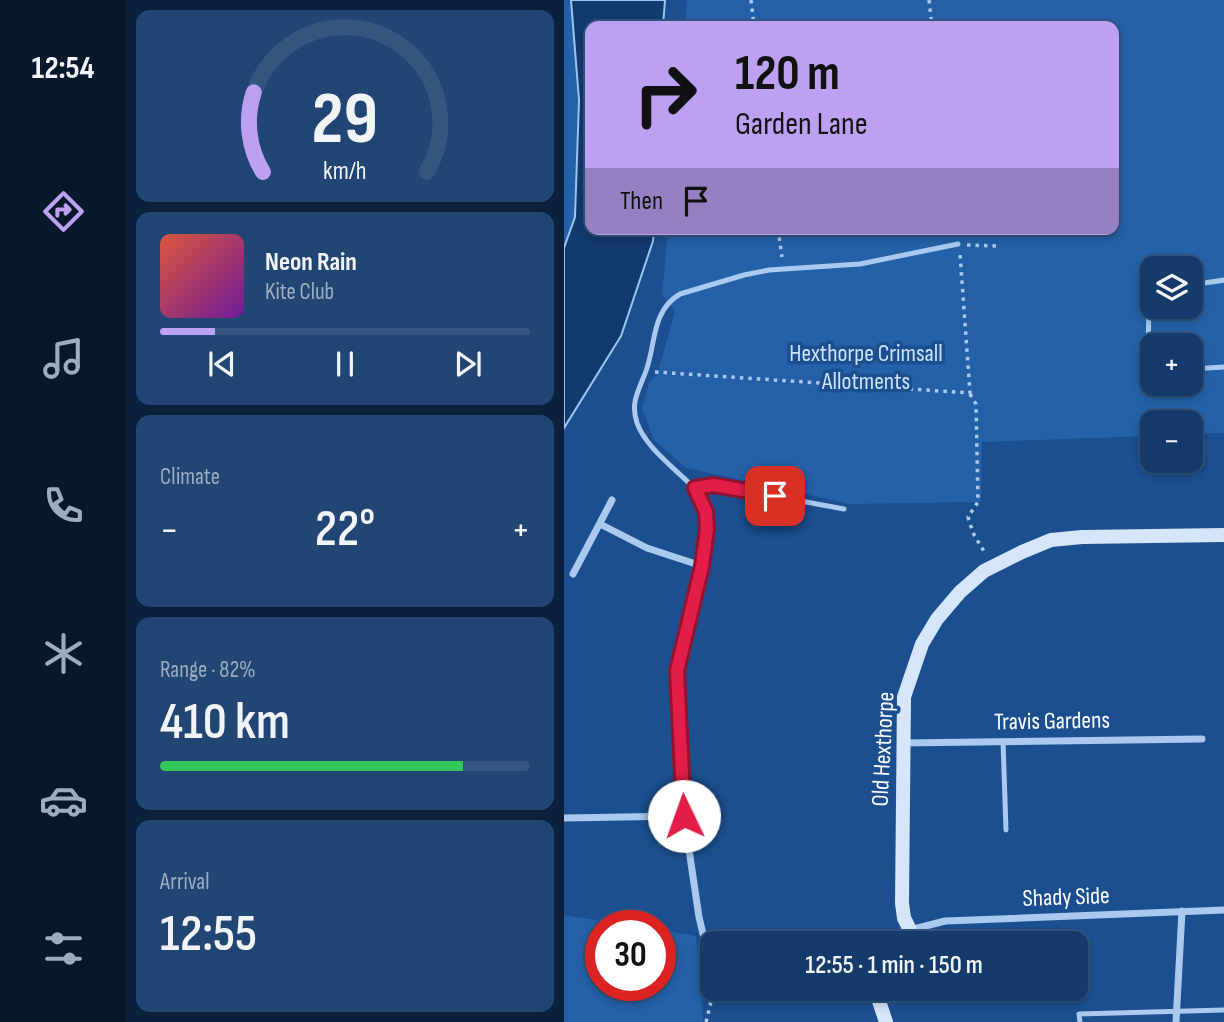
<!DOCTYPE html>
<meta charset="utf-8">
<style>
:root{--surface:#143b6b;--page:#214673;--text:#f1f3f6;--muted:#9dadc1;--line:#33557e;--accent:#bca0f2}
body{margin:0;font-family:"Sofia Sans Condensed",sans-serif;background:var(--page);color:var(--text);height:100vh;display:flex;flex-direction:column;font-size:26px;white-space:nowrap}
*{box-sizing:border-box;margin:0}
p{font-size:23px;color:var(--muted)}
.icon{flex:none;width:38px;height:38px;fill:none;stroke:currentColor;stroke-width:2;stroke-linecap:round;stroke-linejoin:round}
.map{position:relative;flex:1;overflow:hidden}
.sheet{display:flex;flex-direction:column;gap:10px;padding:10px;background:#0b203b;width:438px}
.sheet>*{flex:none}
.banner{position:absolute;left:21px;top:21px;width:534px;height:214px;border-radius:14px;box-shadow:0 4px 10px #0003,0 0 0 2px var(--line);background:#bca0f2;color:#111;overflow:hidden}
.controls{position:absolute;left:576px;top:256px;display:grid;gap:14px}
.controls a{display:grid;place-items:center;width:63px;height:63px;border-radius:14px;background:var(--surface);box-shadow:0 4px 10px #0003,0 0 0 2px var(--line);font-size:35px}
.speed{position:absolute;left:21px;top:910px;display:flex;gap:14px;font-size:35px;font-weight:700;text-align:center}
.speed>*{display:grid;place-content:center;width:91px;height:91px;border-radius:50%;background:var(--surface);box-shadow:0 4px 10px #0003,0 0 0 2px var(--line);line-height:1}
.speed .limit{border:10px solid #d22;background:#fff;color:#111}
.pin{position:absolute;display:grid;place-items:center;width:60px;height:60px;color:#fff;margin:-30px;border-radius:14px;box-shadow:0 4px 10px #0006}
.me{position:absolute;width:77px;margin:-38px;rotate:357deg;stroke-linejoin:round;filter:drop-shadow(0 0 5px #0008)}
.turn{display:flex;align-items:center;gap:24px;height:147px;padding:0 35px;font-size:32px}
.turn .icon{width:91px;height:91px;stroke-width:2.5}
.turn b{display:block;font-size:49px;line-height:60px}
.then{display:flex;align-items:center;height:66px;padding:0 35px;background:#0003;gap:14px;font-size:26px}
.big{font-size:52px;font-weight:600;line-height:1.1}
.sheet .tile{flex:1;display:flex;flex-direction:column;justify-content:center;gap:10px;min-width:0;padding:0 24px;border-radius:14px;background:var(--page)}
.sheet .dial{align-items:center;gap:0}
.dial svg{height:182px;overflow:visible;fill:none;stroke:var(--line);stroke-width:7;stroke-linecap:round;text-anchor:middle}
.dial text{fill:var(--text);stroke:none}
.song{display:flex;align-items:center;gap:21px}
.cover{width:84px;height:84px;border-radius:10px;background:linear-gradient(135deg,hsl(10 70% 55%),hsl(280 70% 35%))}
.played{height:7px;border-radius:4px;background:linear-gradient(90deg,var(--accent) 15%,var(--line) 15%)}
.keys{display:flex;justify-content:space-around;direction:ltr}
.heat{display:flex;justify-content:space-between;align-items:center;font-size:38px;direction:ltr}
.charge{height:10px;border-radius:5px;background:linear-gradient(90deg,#34c759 82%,var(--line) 0)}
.trip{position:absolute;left:136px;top:931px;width:388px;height:70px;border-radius:14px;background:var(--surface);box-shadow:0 4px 10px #0003,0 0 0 2px var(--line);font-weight:600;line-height:70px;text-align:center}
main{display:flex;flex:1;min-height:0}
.tab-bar{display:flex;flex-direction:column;width:126px;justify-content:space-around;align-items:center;background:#08182b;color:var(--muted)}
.tab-bar .icon{width:49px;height:49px}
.tab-bar .on{color:var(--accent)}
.tab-bar b{font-size:32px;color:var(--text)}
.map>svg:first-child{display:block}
.green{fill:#2461a8;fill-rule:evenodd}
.water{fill:#123a6d;stroke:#9cc4f0;stroke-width:2}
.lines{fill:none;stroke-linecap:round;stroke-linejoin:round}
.path{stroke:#a9c9ee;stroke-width:3.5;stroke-dasharray:3.5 5;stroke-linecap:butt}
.lane{stroke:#a9c9ee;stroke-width:5}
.street{stroke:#a9c9ee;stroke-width:7}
.secondary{stroke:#d6e6fa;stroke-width:14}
.route-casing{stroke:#92132f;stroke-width:18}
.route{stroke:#e11d48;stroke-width:12}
.labels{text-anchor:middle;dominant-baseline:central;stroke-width:7;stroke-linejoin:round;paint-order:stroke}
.park-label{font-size:24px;fill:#cfe3fa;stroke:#1b4f8f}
.street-label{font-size:24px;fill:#fff;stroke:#1b4f8f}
</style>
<main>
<nav class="tab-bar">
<b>12:54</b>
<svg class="icon on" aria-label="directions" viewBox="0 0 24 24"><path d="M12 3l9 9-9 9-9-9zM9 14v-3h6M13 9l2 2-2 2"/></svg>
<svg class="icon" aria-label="music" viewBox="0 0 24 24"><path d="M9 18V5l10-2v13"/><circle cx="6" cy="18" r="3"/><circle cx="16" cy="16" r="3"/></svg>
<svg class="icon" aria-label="phone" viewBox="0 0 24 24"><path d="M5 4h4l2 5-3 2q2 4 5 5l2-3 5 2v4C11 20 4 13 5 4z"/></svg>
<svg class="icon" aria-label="climate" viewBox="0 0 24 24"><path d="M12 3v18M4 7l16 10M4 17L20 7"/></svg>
<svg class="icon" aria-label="car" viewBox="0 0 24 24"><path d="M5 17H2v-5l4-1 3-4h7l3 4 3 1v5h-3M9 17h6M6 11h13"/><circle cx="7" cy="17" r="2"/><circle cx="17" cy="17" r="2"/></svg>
<svg class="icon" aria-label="filters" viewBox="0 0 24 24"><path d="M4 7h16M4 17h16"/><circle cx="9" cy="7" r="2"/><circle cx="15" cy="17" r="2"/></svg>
</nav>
<section class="sheet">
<div class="tile dial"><svg viewBox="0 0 100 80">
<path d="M14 69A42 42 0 1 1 86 69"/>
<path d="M14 69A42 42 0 0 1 10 34" stroke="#bca0f2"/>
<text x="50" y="56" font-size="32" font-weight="700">29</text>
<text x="50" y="72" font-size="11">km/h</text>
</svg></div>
<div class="tile">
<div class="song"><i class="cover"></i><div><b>Neon Rain</b><p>Kite Club</p></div></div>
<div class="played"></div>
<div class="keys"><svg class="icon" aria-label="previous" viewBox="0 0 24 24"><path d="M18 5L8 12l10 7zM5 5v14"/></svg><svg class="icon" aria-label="pause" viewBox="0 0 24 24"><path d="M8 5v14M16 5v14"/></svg><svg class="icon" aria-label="next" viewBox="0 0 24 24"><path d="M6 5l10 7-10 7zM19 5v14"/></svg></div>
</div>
<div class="tile"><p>Climate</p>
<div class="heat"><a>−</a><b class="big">22°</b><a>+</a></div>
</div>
<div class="tile"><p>Range · 82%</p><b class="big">410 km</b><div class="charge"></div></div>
<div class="tile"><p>Arrival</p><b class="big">12:55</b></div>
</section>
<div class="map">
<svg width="661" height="1022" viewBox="0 0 661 1022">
<rect width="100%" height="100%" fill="#1b4f8f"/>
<!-- green -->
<g class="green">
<polygon points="0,0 7,0 15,100 11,217 0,248"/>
<path d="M 123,0 L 660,0 L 660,433 L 627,434 L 626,422 L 588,422 L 588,436 L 418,442 L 417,502 L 286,504 L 122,468 L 90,440 L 78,408 L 85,383 L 94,372 L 111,311 L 98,295 L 104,229 L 550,229 L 550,26 L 121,26 ZM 588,268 L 626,268 L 626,306 L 588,306 ZM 588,345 L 626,345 L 626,383 L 588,383 Z"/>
<polygon points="0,915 67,926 37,926 37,985 96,985 96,930 132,936 139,1022 0,1022"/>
</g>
<!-- water -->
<polygon class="water" points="7,0 101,0 99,26 26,26 26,229 90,229 89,241 57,336 0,428 0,248 11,217 15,100"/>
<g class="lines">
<!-- path -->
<g class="path">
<polyline points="187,0 190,26"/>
<polyline points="365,0 368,26"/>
<polyline points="214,229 218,257"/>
<polyline points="403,245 433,246"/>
<polyline points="91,372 406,393 396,254"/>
<polyline points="406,394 412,404 414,502 404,517 409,533 421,553"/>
<polyline points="142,1022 150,989"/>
</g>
<!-- lane -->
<g class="lane">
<polyline points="626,285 661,280"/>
<polyline points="588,294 585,296 584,362 588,366"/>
<polyline points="626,369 661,367"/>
<path d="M 280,509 L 150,485 L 130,488 C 112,469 82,448 73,423 C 66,402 75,390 82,371 C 92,344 87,311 116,294 L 180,275 L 205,270 L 296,264 L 394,244"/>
<polyline points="439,741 442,830"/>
<polyline points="516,1022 515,1014 661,1010"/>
</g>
<!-- street -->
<g class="street">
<polyline points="130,488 140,504 143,529 138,566 113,671 120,816 135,917 139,934 149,950"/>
<polyline points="36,524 83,548 138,566"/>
<polyline points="9,574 48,500"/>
<polyline points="338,743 638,739"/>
<polyline points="0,818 120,816"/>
<polyline points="346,930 381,921 661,910"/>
<polyline points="280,989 313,995"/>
<polyline points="612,1022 618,911"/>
</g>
<!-- secondary -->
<g class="secondary">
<polyline points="333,943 346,930 340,918 338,903 340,697 358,644 373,619 396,592 420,571 458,552 487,540 518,537 661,535"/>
<polyline points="314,989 313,995 322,1022"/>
</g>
</g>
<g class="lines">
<!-- route casing -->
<g class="route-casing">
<polyline id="route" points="120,816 113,671 138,566 143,529 142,512 131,488 150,485 211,496"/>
</g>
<!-- route -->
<use href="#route" class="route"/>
</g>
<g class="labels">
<!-- park labels -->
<g class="park-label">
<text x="302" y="353">Hexthorpe Crimsall<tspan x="302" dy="28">Allotments</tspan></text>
</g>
<!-- street labels -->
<g class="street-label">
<text transform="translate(488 721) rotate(-1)">Travis Gardens</text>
<text transform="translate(319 749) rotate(-87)">Old Hexthorpe</text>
<text transform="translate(502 897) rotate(-2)">Shady Side</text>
</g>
</g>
</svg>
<div class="controls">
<a><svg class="icon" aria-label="layers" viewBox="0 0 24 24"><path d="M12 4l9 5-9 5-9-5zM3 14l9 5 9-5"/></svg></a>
<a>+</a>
<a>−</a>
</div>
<div class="speed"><div class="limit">30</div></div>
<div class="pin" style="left:211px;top:496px;background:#d93025"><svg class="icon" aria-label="arrive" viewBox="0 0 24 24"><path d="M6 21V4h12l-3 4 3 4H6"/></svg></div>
<svg class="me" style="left:120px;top:816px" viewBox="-20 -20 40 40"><circle r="19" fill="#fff"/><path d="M0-13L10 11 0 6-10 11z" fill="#e11d48"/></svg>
<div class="trip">12:55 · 1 min · 150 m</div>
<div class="banner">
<div class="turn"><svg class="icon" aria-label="right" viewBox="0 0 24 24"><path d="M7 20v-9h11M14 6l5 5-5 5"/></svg><div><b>120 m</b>Garden Lane</div></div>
<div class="then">Then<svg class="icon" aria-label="arrive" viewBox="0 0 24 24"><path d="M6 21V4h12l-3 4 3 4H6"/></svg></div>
</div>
</div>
</main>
